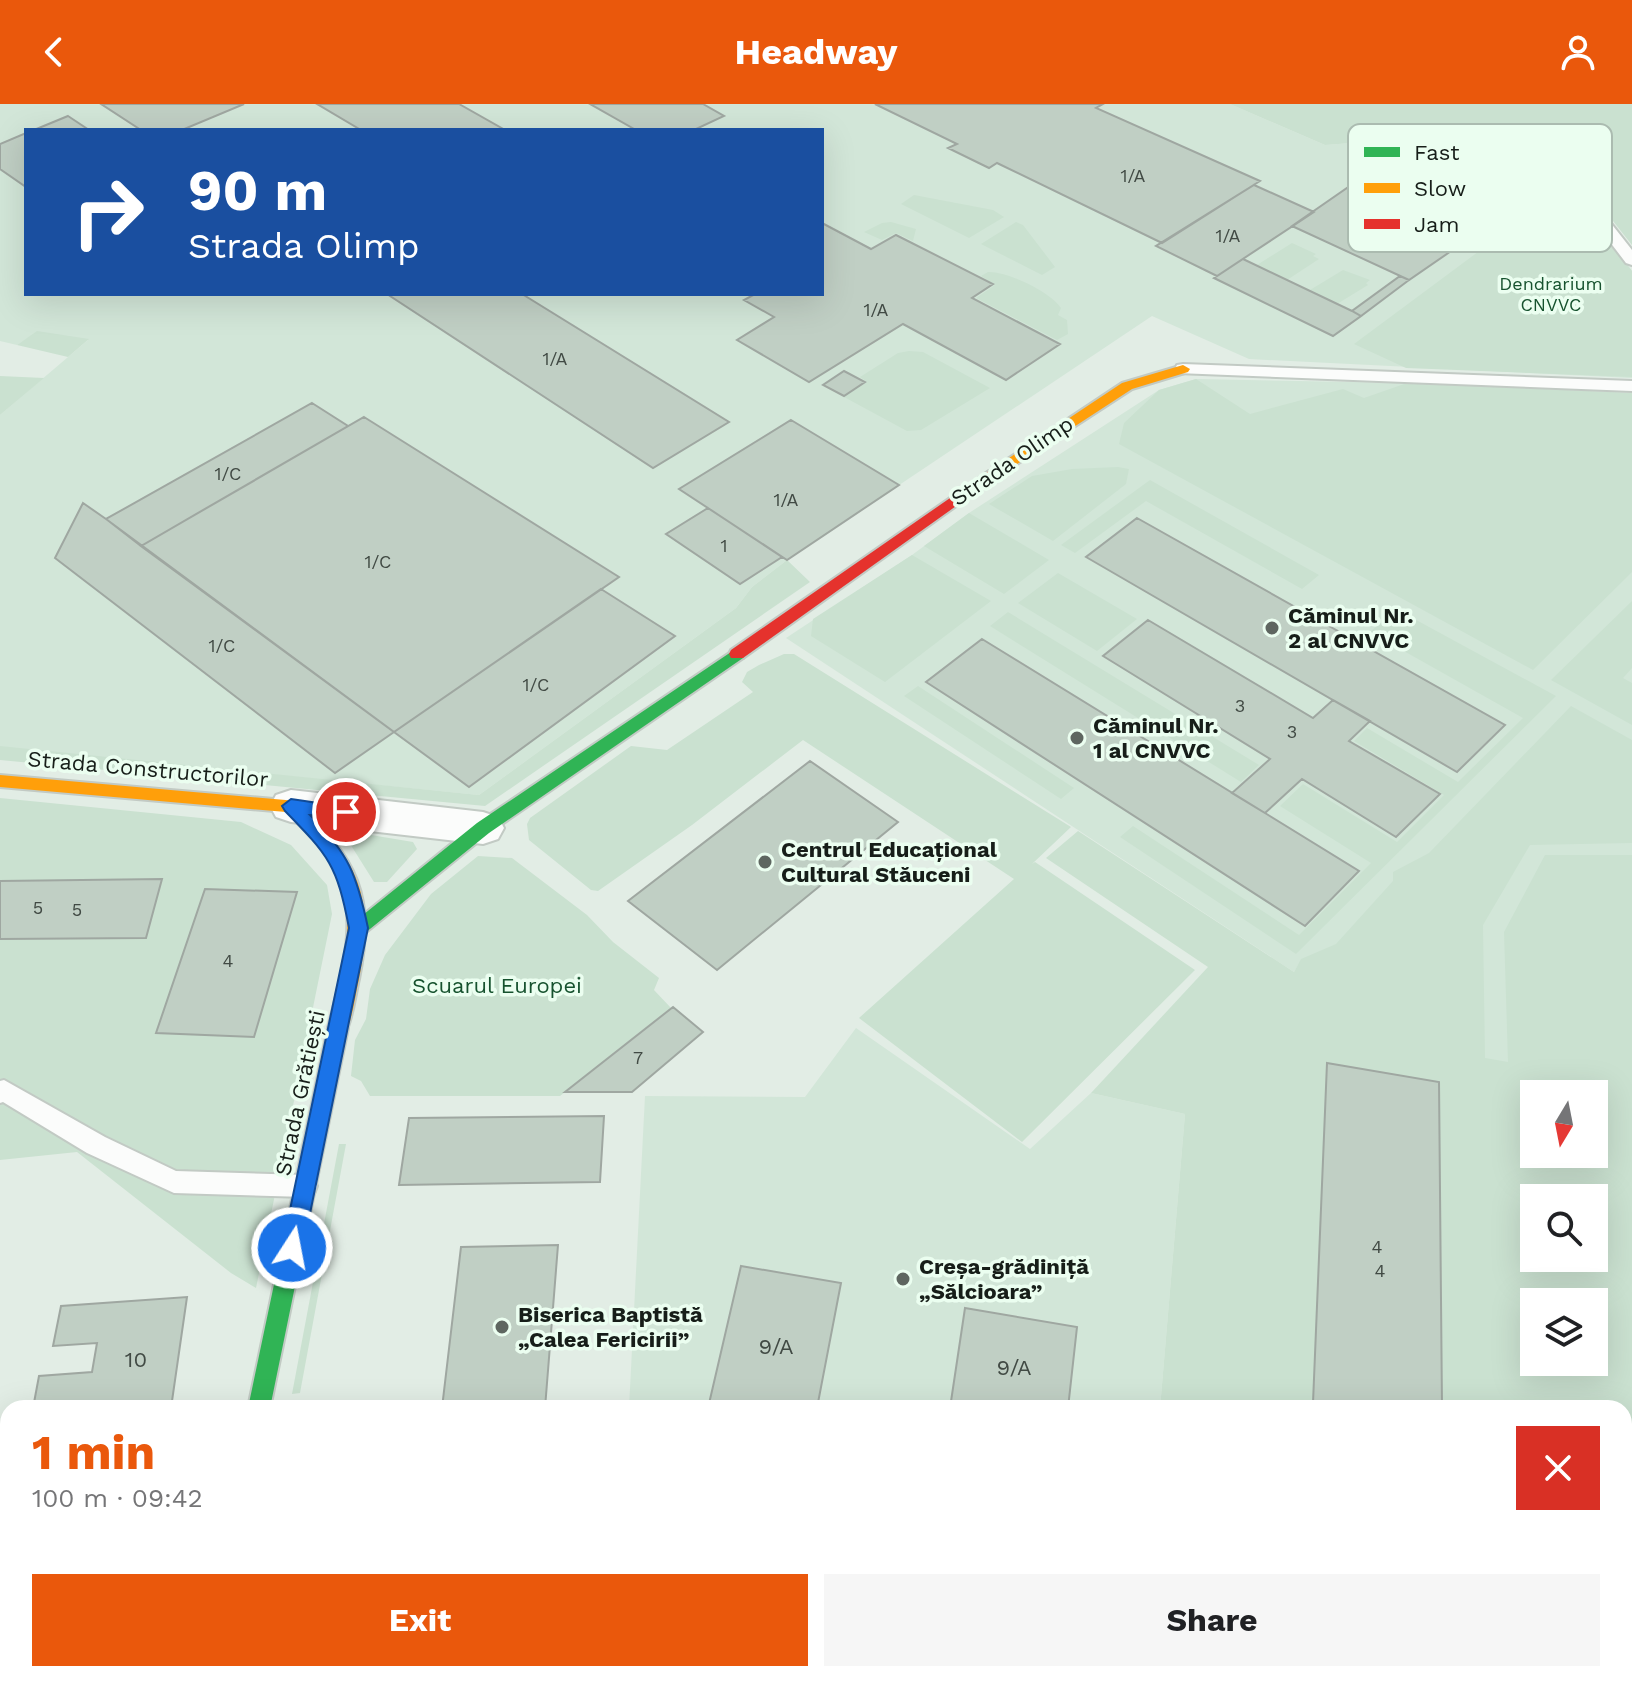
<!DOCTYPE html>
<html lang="en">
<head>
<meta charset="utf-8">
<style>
  body { margin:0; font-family:"Work Sans",sans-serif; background:#f6f6f6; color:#202124; height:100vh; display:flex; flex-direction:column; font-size:30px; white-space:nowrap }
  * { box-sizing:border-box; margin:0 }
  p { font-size:26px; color:#757577 }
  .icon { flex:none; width:44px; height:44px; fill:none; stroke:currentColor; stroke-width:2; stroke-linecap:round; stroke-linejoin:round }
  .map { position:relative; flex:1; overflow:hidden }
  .sheet { position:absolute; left:0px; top:1296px; width:1632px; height:282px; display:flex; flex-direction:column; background:#fff; border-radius:24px 24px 0 0; box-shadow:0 8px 32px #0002 }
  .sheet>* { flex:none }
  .hud { position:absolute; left:24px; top:24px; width:800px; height:168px; border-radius:0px; box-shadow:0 8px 32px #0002; background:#1a4fa0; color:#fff; overflow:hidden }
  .needle { width:52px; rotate:190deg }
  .controls { position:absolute; left:1520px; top:976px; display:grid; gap:16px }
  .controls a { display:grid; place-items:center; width:88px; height:88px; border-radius:0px; background:#fff; box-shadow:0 8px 32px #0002; font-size:40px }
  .pin { position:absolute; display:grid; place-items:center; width:68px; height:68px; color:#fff; margin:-34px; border:4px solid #fff; border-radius:50%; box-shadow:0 2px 8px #0007 }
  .me { position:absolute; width:88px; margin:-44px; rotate:11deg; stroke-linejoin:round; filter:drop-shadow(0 0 6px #0008) }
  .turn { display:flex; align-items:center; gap:28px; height:168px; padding:0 32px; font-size:36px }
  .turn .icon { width:104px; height:104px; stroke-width:2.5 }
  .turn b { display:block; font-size:56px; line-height:68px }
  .round { display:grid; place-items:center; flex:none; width:84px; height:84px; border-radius:0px; background:#f6f6f6 }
  .summary { display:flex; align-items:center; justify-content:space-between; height:136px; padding:0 32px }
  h1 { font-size:48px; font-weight:700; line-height:60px; color:#ea580c }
  .action { display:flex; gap:16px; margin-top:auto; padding:16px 32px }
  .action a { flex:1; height:92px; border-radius:0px; background:#ea580c; color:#fff; font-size:32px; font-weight:700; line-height:92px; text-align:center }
  .action a+a { background:#f6f6f6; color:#202124 }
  header { display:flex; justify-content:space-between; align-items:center; height:104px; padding:0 32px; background:#ea580c; color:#fff; font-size:36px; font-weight:700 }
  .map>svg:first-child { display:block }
  .built { fill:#d2e6d8; fill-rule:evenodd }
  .green { fill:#cae1d0; fill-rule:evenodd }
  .building { fill:#c0cfc4; stroke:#9fa7a1; stroke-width:2 }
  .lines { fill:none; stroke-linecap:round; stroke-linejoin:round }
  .lane-casing { stroke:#c2cac4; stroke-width:4 }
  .street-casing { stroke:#c2cac4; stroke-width:4 }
  .fast-casing { stroke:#c2cac4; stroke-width:4 }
  .slow-casing { stroke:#c2cac4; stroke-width:4 }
  .jam-casing { stroke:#c2cac4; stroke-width:4 }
  .lane { fill:#fbfcfb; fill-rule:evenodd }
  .street { fill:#fbfcfb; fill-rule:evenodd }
  .fast { fill:#30b455; fill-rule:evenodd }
  .slow { fill:#ff9f0a; fill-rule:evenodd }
  .jam { fill:#e5322d; fill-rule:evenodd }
  .route { fill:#1a73e8; stroke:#114b97; stroke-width:2 }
  .poi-dot { fill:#5e6660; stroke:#ebfef0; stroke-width:3 }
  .labels { text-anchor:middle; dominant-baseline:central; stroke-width:7; stroke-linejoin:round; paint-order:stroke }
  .number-label { font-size:18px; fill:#414a44 }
  .far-park-label { font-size:18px; fill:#16522e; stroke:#ebfef0 }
  .street-label { font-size:22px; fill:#171e19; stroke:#ebfef0 }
  .poi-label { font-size:22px; font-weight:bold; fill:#171e19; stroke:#ebfef0; text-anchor:start }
  .park-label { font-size:22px; fill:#16522e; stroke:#ebfef0 }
  .near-number-label { font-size:22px; fill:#414a44 }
  .key { fill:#ebfef0; stroke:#abbbb0; stroke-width:2 }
  .key-label { font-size:22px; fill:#171e19 }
</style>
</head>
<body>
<header><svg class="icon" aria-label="back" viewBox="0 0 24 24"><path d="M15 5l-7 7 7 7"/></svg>Headway<svg class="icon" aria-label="person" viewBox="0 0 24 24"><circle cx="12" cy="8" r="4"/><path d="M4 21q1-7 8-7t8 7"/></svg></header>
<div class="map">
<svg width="1632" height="1577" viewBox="0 0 1632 1577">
  <rect width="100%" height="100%" fill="#e2ede5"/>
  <path class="built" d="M 0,0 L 1230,0 L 1325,41 L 1419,34 L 1515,67 L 1565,79 L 1632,167 L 1632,274 L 1249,255 L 1152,212 L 787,456 L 752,483 L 736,504 L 479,691 L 3,644 L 0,642 L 0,311 L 88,236 L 37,228 L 17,241 L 0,237 ZM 26,26 L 822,26 L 822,190 L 26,190 Z
    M 1196,275 L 1407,279 L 1632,289 L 1632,980 L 1485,955 L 1301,856 L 1294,868 L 786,534 L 912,451 L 969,409 L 1159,286 Z
    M 856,924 L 1030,1045 L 1091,989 L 1185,1010 L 1160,1304 L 629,1304 L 645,992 L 805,993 Z
    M 614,1570 L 1137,1570 L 1136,1577 L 614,1577 Z"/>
  <path class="green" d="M 1230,0 L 1632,0 L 1632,141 L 1583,79 L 1565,80 L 1632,167 L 1632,273 L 1406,264 L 1354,240 L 1490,139 L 1500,130 L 1481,122 L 1543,74 L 1419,34 L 1325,41 Z
    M 914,91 L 993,106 L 1004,113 L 969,134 L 901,100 Z
    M 891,118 L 916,125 L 913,137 L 896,129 L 882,136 L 864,128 L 882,119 Z
    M 1016,118 L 1023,121 L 1055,163 L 1042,171 L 981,140 Z
    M 1292,139 L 1316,150 L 1313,152 L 1319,155 L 1284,178 L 1257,161 Z
    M 1343,166 L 1370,176 L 1366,179 L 1368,181 L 1337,200 L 1310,186 Z
    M 988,168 C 1007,167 1051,188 1061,204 L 1058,211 L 1067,216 L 1068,230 L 1057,236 L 976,194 L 995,181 L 981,172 Z
    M 37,227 L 89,235 L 68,253 L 17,241 Z
    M 909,247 L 923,248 L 990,284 L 921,326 L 907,327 L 844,293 L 867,278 L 860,273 L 898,249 Z
    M 0,272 L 44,274 L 0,311 Z
    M 1196,275 L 1250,310 L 1343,285 L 1364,294 L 1407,279 L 1632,289 L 1632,468 L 1533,566 L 1119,340 L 1124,319 L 1159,286 Z
    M 1118,363 L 1129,365 L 1126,380 L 1053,437 L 989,400 L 1032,372 L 1072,365 Z
    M 1150,376 L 1319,471 L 1302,485 L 1146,397 L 1075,449 L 1061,441 Z
    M 969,409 L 1049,456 L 1004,490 L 924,442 Z
    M 912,451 L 991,497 L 885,578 L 811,532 L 813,515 Z
    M 787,456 L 810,478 L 485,702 L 0,656 L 0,642 L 479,691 L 736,504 L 752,483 Z
    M 1058,469 L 1137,515 L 1097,547 L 1018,499 Z
    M 1632,497 L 1632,564 L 1623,574 L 1632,579 L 1632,621 L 1551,576 Z
    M 1396,505 L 1556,592 L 1296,850 L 1120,733 L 1133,722 L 1299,831 L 1371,759 L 1280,702 L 1303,680 L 1397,738 L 1444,691 L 1354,637 L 1367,624 L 1458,678 L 1523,614 L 1370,528 Z
    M 1008,508 L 1259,661 L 1241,678 L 990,522 Z
    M 784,550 L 794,550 L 1071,723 L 1032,760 L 1035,758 L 1195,866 L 1022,1038 L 859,914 L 1014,775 L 803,636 L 692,721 L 598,787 L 591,786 L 529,736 L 527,720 L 530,714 L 631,642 L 667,646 L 753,588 L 742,578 L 747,568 L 759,561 Z
    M 918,582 L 1074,684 L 1061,695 L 904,592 Z
    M 1571,602 L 1632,636 L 1632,739 L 1530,741 L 1483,821 L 1485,954 L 1508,958 L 1504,828 L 1545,751 L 1632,751 L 1632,1577 L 1136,1577 L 1137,1570 L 1624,1570 L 1624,1304 L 1160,1304 L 1185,1010 L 1091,989 L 1208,863 L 1046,754 L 1078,727 L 1294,868 L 1301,855 L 1336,840 L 1393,777 L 1393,768 L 1429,749 ZM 1534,990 L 1594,990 L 1594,1050 L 1534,1050 ZM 1534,1094 L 1594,1094 L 1594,1154 L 1534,1154 ZM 1534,1198 L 1594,1198 L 1594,1258 L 1534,1258 Z
    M 0,694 L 241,718 L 291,741 L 327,781 L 332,810 L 256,1184 L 231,1169 L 77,1048 L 0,1056 Z
    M 353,728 L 413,738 L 417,745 L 387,778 L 374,778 L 347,735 Z
    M 478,752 L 512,754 L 587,811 L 613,838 L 659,874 L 654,886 L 671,904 L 560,992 L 370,992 L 361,977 L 351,972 L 355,936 L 366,915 L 370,885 L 385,851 L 431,790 Z
    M 339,1040 L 346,1040 L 300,1289 L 292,1290 Z"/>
  <path class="building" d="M 101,0 L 244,0 L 182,26 L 141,26 Z
    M 317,0 L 459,0 L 505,26 L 361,26 Z
    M 590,0 L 703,0 L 724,12 L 694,26 L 636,26 Z
    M 875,0 L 1103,0 L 1096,4 L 1260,77 L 1162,139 L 997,59 L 989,64 L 948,44 L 957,40 Z
    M 68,12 L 89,26 L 34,26 Z
    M 26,29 L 26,83 L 0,65 L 0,40 Z
    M 1360,75 L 1476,126 L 1485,130 L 1462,146 L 1457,143 L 1409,176 L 1292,122 Z
    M 1254,81 L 1314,108 L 1217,172 L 1156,142 Z
    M 822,119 L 871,145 L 896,131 L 993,180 L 972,194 L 1060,240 L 1006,276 L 903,220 L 809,278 L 737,236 L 774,213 L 744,196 L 755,190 L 822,190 Z
    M 1243,155 L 1352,207 L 1361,212 L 1333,232 L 1214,174 Z
    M 1400,172 L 1409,176 L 1361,212 L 1352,207 Z
    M 387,190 L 522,190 L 729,318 L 653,364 Z
    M 844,267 L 865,278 L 844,292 L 823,281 Z
    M 312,299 L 348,322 L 141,442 L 106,415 Z
    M 364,313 L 619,473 L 394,628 L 141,442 Z
    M 791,316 L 899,381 L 787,456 L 679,385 Z
    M 83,399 L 106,415 L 394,628 L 335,669 L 55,454 Z
    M 708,404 L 782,453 L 740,480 L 666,430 Z
    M 1137,414 L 1505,621 L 1457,668 L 1086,453 Z
    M 601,485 L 675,532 L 469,683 L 394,628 Z
    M 1148,516 L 1313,614 L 1333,596 L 1370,617 L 1349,637 L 1440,690 L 1396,733 L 1302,675 L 1265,709 L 1232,689 L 1270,655 L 1103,552 Z
    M 982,535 L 1265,709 L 1359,767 L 1305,822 L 926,578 Z
    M 810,657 L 898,718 L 717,866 L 628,797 Z
    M 162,775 L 146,834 L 0,835 L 0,777 Z
    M 205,785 L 297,788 L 254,933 L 156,929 Z
    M 673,903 L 703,928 L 632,988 L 565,988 Z
    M 1327,959 L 1439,978 L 1442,1304 L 1341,1304 L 1313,1299 Z
    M 604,1012 L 600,1078 L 399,1081 L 409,1014 Z
    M 558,1141 L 545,1304 L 442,1304 L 461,1143 Z
    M 741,1162 L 841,1179 L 817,1304 L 708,1304 Z
    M 187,1193 L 171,1304 L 33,1304 L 39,1272 L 92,1268 L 97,1239 L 53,1242 L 61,1202 Z
    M 965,1204 L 1077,1223 L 1068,1304 L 950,1304 Z
    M 0,1508 L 8,1508 L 8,1570 L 101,1570 L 100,1577 L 0,1577 Z
    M 364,1570 L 387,1570 L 392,1577 L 355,1577 Z
    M 412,1570 L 599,1570 L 598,1577 L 411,1577 Z
    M 1313,1570 L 1421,1570 L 1421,1577 L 1313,1577 Z"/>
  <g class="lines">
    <g class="lane-casing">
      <path id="lane" d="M 1572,75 L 1577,76 L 1632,146 L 1632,161 L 1626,159 L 1565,79 Z
        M 1183,260 L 1632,277 L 1632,287 L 1177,269 L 1175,265 L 1177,261 Z
        M 4,976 L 105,1033 L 176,1067 L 305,1071 L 314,1074 L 317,1082 L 314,1090 L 305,1093 L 174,1089 L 87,1049 L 3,998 L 0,999 L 0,977 Z"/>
    </g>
    <g class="street-casing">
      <path id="street" d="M 291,686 L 483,708 L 498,713 L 504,724 L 498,735 L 483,740 L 291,718 L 276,713 L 270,702 L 276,691 Z"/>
    </g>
    <g class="fast-casing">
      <path id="fast" d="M 737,544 L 743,546 L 745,550 L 743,554 L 489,729 L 365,829 L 353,829 L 350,824 L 353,819 L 477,719 Z
        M 338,916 L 345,918 L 348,924 L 270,1304 L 248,1304 L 328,924 L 331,918 Z"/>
    </g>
    <g class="slow-casing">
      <path id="slow" d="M 1183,261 L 1190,265 L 1188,268 L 1132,285 L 994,375 L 989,377 L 982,372 L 1122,279 Z
        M 0,671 L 297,697 C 357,756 376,790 359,875 C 355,892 353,914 345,930 L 338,932 L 331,930 L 328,924 C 340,874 361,814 335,765 C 323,742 304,726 286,708 L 0,683 Z"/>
    </g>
    <g class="jam-casing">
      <path id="jam" d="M 989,367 L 996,372 L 994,375 L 743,554 L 731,554 L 729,550 L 731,546 Z
        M 199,1570 L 223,1570 L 222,1577 L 198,1577 Z"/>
    </g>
    <use href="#lane" class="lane"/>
    <use href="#street" class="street"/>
    <use href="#fast" class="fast"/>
    <use href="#slow" class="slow"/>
    <use href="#jam" class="jam"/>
  </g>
  <path class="route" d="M 291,695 L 352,704 L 355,708 L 352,713 L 310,711 C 349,750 357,771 368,824 L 303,1144 L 300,1151 L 292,1154 L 285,1151 L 282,1144 L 349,824 C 337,761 329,752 285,707 L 282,702 Z"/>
  <g class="poi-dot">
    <circle cx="1272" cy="524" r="8"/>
    <circle cx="1077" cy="634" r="8"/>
    <circle cx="765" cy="758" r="8"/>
    <circle cx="903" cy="1175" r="8"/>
    <circle cx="502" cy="1223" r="8"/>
  </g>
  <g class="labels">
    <g class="number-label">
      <text x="1133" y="71">1/A</text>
      <text x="1228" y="131">1/A</text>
      <text x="876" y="205">1/A</text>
      <text x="555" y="254">1/A</text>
      <text x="228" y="369">1/C</text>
      <text x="786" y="395">1/A</text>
      <text x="724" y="441">1</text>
      <text x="378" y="457">1/C</text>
      <text x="222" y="541">1/C</text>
      <text x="536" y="580">1/C</text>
      <text x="1240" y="601">3</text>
      <text x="1292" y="627">3</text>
      <text x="38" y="803">5</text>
      <text x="77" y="805">5</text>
      <text x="228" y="856">4</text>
      <text x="638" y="953">7</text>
      <text x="1377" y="1142">4</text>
      <text x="1380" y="1166">4</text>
    </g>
    <g class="far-park-label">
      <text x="1551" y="179">Dendrarium<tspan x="1551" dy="21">CNVVC</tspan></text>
    </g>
    <g class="street-label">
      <text transform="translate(1012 357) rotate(-34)">Strada Olimp</text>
      <text transform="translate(148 665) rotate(5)">Strada Constructorilor</text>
      <text transform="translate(300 989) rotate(-78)">Strada Grătiești</text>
    </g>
    <g class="poi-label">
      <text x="1288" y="511">Căminul Nr.<tspan x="1288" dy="25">2 al CNVVC</tspan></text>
      <text x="1093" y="621">Căminul Nr.<tspan x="1093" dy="25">1 al CNVVC</tspan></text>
      <text x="781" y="745">Centrul Educațional<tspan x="781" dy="25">Cultural Stăuceni</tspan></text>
      <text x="919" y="1162">Creșa-grădiniță<tspan x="919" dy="25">„Sălcioara”</tspan></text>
      <text x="518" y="1210">Biserica Baptistă<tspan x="518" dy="25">„Calea Fericirii”</tspan></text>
    </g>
    <g class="park-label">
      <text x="497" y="881">Scuarul Europei</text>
    </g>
    <g class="near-number-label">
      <text x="776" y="1242">9/A</text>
      <text x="136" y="1255">10</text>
      <text x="1014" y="1263">9/A</text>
    </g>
  </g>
  <rect x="1348" y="20" width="264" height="128" rx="12" class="key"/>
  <rect x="1364" y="43" width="36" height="10" fill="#30b455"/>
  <rect x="1364" y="79" width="36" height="10" fill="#ff9f0a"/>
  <rect x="1364" y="115" width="36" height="10" fill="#e5322d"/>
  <g class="key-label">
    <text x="1414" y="56">Fast</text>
    <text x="1414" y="92">Slow</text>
    <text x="1414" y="128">Jam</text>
  </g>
</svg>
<div class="controls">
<a><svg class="needle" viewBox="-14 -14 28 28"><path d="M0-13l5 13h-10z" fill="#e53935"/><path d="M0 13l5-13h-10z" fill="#757577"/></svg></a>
<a><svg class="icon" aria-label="search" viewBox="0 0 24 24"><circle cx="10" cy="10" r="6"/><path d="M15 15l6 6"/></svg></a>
<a><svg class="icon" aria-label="layers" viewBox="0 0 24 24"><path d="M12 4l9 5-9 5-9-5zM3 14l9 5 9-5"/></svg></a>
</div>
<div class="pin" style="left:346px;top:708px;background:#d93025"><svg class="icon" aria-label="arrive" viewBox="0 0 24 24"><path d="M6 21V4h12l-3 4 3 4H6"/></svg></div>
<svg class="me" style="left:292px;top:1144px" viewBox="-20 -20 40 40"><circle r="17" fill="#1a73e8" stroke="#fff" stroke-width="3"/><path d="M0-11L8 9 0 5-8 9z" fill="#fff"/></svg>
<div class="hud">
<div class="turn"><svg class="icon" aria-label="right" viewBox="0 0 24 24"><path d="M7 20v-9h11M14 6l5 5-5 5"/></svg><div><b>90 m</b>Strada Olimp</div></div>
</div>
<section class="sheet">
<div class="summary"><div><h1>1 min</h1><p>100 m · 09:42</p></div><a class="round" style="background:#d93025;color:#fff"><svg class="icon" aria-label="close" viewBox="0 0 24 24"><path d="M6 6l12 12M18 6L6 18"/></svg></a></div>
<div class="action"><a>Exit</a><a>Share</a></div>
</section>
</div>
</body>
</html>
